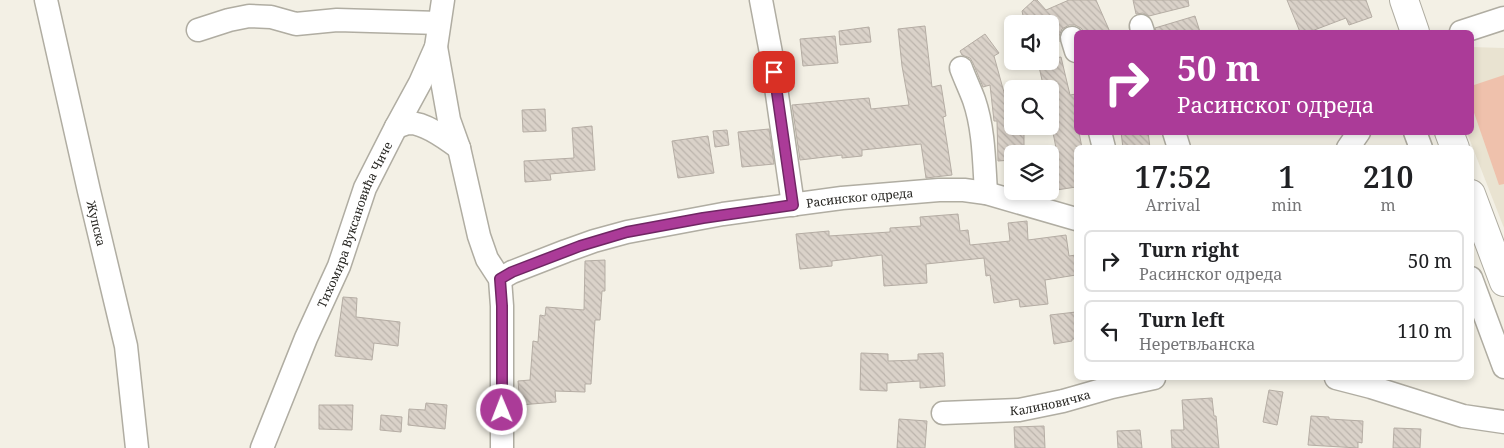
<!DOCTYPE html>
<html lang="en">
<head>
<meta charset="utf-8">
<style>
  body { margin:0; font-family:"Noto Serif",serif; background:#f2f2f2; color:#202124; height:100vh; display:flex; flex-direction:column; font-size:19px; white-space:nowrap }
  * { box-sizing:border-box; margin:0 }
  p { font-size:16px; color:#757577 }
  .icon { flex:none; width:28px; height:28px; fill:none; stroke:currentColor; stroke-width:2; stroke-linecap:round; stroke-linejoin:round }
  .map { position:relative; flex:1; overflow:hidden }
  .sheet { position:absolute; left:1074px; top:145px; width:400px; height:235px; display:flex; flex-direction:column; background:#fff; border-radius:8px; box-shadow:0 2px 8px #0003 }
  .sheet>* { flex:none }
  .guide { position:absolute; left:1074px; top:30px; width:400px; height:105px; border-radius:8px; box-shadow:0 2px 8px #0003; background:#ab3b98; color:#fff; overflow:hidden }
  .buttons { position:absolute; left:1004px; top:15px; display:grid; gap:10px }
  .buttons a { display:grid; place-items:center; width:55px; height:55px; border-radius:8px; background:#fff; box-shadow:0 2px 8px #0003; font-size:25px }
  .pin { position:absolute; display:grid; place-items:center; width:42px; height:42px; color:#fff; margin:-21px; border-radius:10px; box-shadow:0 2px 8px #0006 }
  .me { position:absolute; width:55px; margin:-28px; rotate:359deg; stroke-linejoin:round; filter:drop-shadow(0 0 4px #0008) }
  .turn { display:flex; align-items:center; gap:18px; height:105px; padding:0 20px; font-size:22px }
  .turn .icon { width:65px; height:65px; stroke-width:2.5 }
  .turn b { display:block; font-size:35px; line-height:42px }
  .eta { display:flex; justify-content:space-evenly; align-items:center; height:85px; text-align:center }
  .eta b { font-size:30px; font-weight:600; line-height:35px }
  ul { padding:0; list-style:none }
  li { display:flex; align-items:center; gap:15px; height:62px; margin:0 10px 8px; padding:0 10px; border:2px solid #e0e0e0; border-radius:8px }
  li div { flex:1 }
  li b { display:block; font-size:19px }
  li em { font-style:normal }
  .map>svg:first-child { display:block }
  .built { fill:#e9e3d1 }
  .green { fill:#efc1ac }
  .building { fill:url(#building-back-hatch); stroke:#b5ada4 }
  .lines { fill:none; stroke-linecap:round; stroke-linejoin:round }
  .minor-casing { stroke:#b0ada2; stroke-width:25 }
  .major-casing { stroke:#b0ada2; stroke-width:30 }
  .minor { stroke:#fff; stroke-width:22 }
  .major { stroke:#fff; stroke-width:28 }
  .route-casing { stroke:#6f2663; stroke-width:12 }
  .route { stroke:#ab3b98; stroke-width:9 }
  .labels { text-anchor:middle; dominant-baseline:central; stroke-width:5; stroke-linejoin:round; paint-order:stroke }
  .street-label { font-size:12px; fill:#272622; stroke:#fffdf9 }
</style>
</head>
<body>
<div class="map">
<svg width="1504" height="448" viewBox="0 0 1504 448">
  <defs>
    <pattern id="building-back-hatch" width="6" height="6" patternUnits="userSpaceOnUse" patternTransform="scale(1.25)"><rect width="6" height="6" fill="#dad2c9"/><path d="M-1 5l2 2M0 0l6 6M5-1l2 2" fill="none" stroke="#bbb4ac"/></pattern>
  </defs>
  <rect width="100%" height="100%" fill="#f3f0e5"/>
  <path class="built" d="M 1471,47 L 1504,48 L 1504,228 L 1467,133 L 1471,132 Z"/>
  <path class="green" d="M 1504,75 L 1504,184 L 1499,185 L 1471,104 L 1471,86 Z"/>
  <path class="building" d="M 1034,0 L 1037,0 L 1046,10 L 1069,0 L 1096,0 L 1110,32 L 1084,32 L 1081,28 L 1075,25 L 1069,25 L 1062,29 L 1059,36 L 1059,42 L 1050,46 L 1050,24 L 1015,24 L 1024,20 L 1022,11 Z
    M 1133,0 L 1188,0 L 1189,6 L 1149,16 L 1143,13 L 1136,14 Z
    M 1287,0 L 1366,0 L 1372,17 L 1349,25 L 1346,18 L 1309,32 L 1300,32 Z
    M 1195,16 L 1200,32 L 1156,32 L 1155,28 Z
    M 925,26 L 932,87 L 941,85 L 946,116 L 943,117 L 952,175 L 926,178 L 921,144 L 862,150 L 862,156 L 842,158 L 842,155 L 800,160 L 792,105 L 869,98 L 871,109 L 909,105 L 902,66 L 898,29 Z
    M 869,27 L 871,42 L 840,45 L 839,31 Z
    M 985,34 L 999,53 L 994,56 L 1005,96 L 1012,96 L 1012,126 L 1024,126 L 1024,154 L 1012,154 L 1012,160 L 998,161 L 997,121 L 994,121 L 990,85 L 983,87 L 973,63 L 970,58 L 962,55 L 960,51 Z
    M 835,36 L 838,63 L 803,66 L 800,39 Z
    M 1061,57 L 1070,95 L 1076,94 L 1076,132 L 1079,132 L 1082,148 L 1076,148 L 1076,187 L 1050,191 L 1050,149 L 1056,148 L 1050,117 L 1050,89 L 1044,89 L 1038,62 L 1050,61 L 1050,59 Z
    M 545,109 L 546,131 L 523,132 L 522,110 Z
    M 592,126 L 595,170 L 550,174 L 551,180 L 525,182 L 524,161 L 574,158 L 572,128 Z
    M 769,129 L 774,164 L 742,167 L 738,132 Z
    M 727,130 L 729,145 L 715,147 L 713,131 Z
    M 1121,132 L 1148,132 L 1150,148 L 1123,148 Z
    M 708,136 L 714,173 L 678,178 L 672,141 Z
    M 958,214 L 960,231 L 968,230 L 970,245 L 1010,241 L 1008,223 L 1027,221 L 1028,240 L 1066,235 L 1069,256 L 1076,255 L 1076,275 L 1045,280 L 1048,304 L 1020,307 L 1019,299 L 994,303 L 990,275 L 986,276 L 984,258 L 926,264 L 927,283 L 884,286 L 882,255 L 832,261 L 832,266 L 800,269 L 796,234 L 829,231 L 829,236 L 890,232 L 890,228 L 921,226 L 920,217 Z
    M 605,260 L 605,291 L 602,291 L 600,320 L 595,320 L 591,384 L 585,384 L 585,392 L 555,391 L 556,402 L 520,405 L 518,381 L 530,380 L 533,341 L 538,342 L 540,315 L 545,316 L 546,307 L 584,310 L 585,261 Z
    M 343,297 L 357,298 L 356,317 L 400,322 L 398,346 L 374,343 L 372,360 L 335,356 Z
    M 1076,312 L 1076,339 L 1072,339 L 1072,341 L 1054,344 L 1050,315 Z
    M 861,353 L 888,354 L 888,361 L 918,360 L 918,354 L 943,353 L 945,386 L 920,388 L 920,381 L 887,383 L 887,391 L 860,390 Z
    M 1269,390 L 1283,392 L 1277,425 L 1263,422 Z
    M 1212,398 L 1214,416 L 1216,416 L 1219,448 L 1172,448 L 1171,430 L 1184,430 L 1182,400 Z
    M 426,403 L 447,405 L 445,429 L 408,425 L 409,409 L 425,410 Z
    M 319,405 L 353,405 L 352,430 L 319,429 Z
    M 381,415 L 402,417 L 401,432 L 380,430 Z
    M 1311,416 L 1329,417 L 1329,419 L 1363,421 L 1362,443 L 1358,442 L 1358,448 L 1308,445 Z
    M 899,419 L 927,421 L 925,448 L 897,448 Z
    M 1044,426 L 1045,448 L 1015,448 L 1014,427 Z
    M 1394,428 L 1421,429 L 1420,448 L 1393,448 Z
    M 1140,430 L 1142,448 L 1118,448 L 1117,431 Z"/>
  <g class="lines">
    <g class="minor-casing">
      <g id="minor">
        <path id="s1" d="M 46,0 L 89,191 L 126,346 L 137,448"/>
        <path d="M 761,0 L 771,53 L 793,205"/>
        <path d="M 1141,26 L 1143,32"/>
        <path d="M 198,30 L 229,20 L 249,16 L 271,17 L 296,24 L 337,20 L 439,23"/>
        <path d="M 1461,32 L 1504,18"/>
        <path d="M 1072,38 L 1076,51"/>
        <path d="M 436,47 L 449,120 L 459,148 L 479,236 L 487,259 L 500,279 L 502,306 L 502,448"/>
        <path d="M 961,68 C 965,79 970,89 974,100 C 984,129 984,162 986,193"/>
        <path d="M 396,127 C 400,126 404,124 408,123 C 424,122 447,139 459,148"/>
        <path d="M 1100,132 L 1104,148"/>
        <path d="M 1174,132 L 1179,148"/>
        <path d="M 1415,132 L 1421,148"/>
        <path d="M 1348,148 L 1359,132"/>
        <path d="M 1471,278 L 1504,367"/>
        <path id="s2" d="M 500,279 L 512,272 L 566,251 L 594,241 L 627,232 L 723,214 L 842,198 L 939,190 L 964,190 L 986,193 L 1076,219"/>
        <path d="M 1336,378 L 1371,387 L 1463,416 L 1504,422"/>
        <path id="s3" d="M 943,413 L 1019,410 L 1063,401 L 1112,387 L 1154,378"/>
        <path id="s4" d="M 262,448 L 306,338 L 339,266 L 365,188 L 396,127 L 420,83 L 436,47 L 443,0"/>
      </g>
    </g>
    <g class="major-casing">
      <path id="major" d="M 1404,0 L 1415,32
        M 1449,132 L 1455,148
        M 1471,194 L 1504,282"/>
    </g>
    <use href="#minor" class="minor"/>
    <use href="#major" class="major"/>
  </g>
  <g class="lines">
    <g class="route-casing">
      <path id="route" d="M 502,410 L 502,306 L 500,279 L 512,272 L 580,246 L 627,232 L 703,218 L 793,205 L 774,72"/>
    </g>
    <use href="#route" class="route"/>
  </g>
  <g class="labels">
    <g class="street-label">
      <text stroke="none"><textPath href="#s2" startOffset="371">Расинског одреда</textPath></text>
      <text stroke="none"><textPath href="#s1" startOffset="229">Жупска</textPath></text>
      <text stroke="none"><textPath href="#s4" startOffset="242">Тихомира Вуксановића Чиче</textPath></text>
      <text stroke="none"><textPath href="#s3" startOffset="108">Калиновичка</textPath></text>
    </g>
  </g>
</svg>
<div class="buttons">
<a><svg class="icon" aria-label="sound" viewBox="0 0 24 24"><path d="M4 9h4l5-4v14l-5-4H4zM17 9q2 3 0 6"/></svg></a>
<a><svg class="icon" aria-label="search" viewBox="0 0 24 24"><circle cx="10" cy="10" r="6"/><path d="M15 15l6 6"/></svg></a>
<a><svg class="icon" aria-label="layers" viewBox="0 0 24 24"><path d="M12 4l9 5-9 5-9-5zM3 14l9 5 9-5"/></svg></a>
</div>
<div class="pin" style="left:774px;top:72px;background:#d93025"><svg class="icon" aria-label="arrive" viewBox="0 0 24 24"><path d="M6 21V4h12l-3 4 3 4H6"/></svg></div>
<svg class="me" style="left:502px;top:410px" viewBox="-20 -20 40 40"><circle r="17" fill="#ab3b98" stroke="#fff" stroke-width="3"/><path d="M0-11L8 9 0 5-8 9z" fill="#fff"/></svg>
<div class="guide">
<div class="turn"><svg class="icon" aria-label="right" viewBox="0 0 24 24"><path d="M7 20v-9h11M14 6l5 5-5 5"/></svg><div><b>50 m</b>Расинског одреда</div></div>
</div>
<section class="sheet">
<div class="eta">
<div><b>17:52</b><p>Arrival</p></div>
<div><b>1</b><p>min</p></div>
<div><b>210</b><p>m</p></div>
</div>
<ul>
<li><svg class="icon" aria-label="right" viewBox="0 0 24 24"><path d="M7 20v-9h11M14 6l5 5-5 5"/></svg><div><b>Turn right</b><p>Расинског одреда</p></div><em>50 m</em></li>
<li><svg class="icon" aria-label="left" viewBox="0 0 24 24"><path d="M17 20v-9H6M10 6l-5 5 5 5"/></svg><div><b>Turn left</b><p>Неретвљанска</p></div><em>110 m</em></li>
</ul>
</section>
</div>
</body>
</html>
